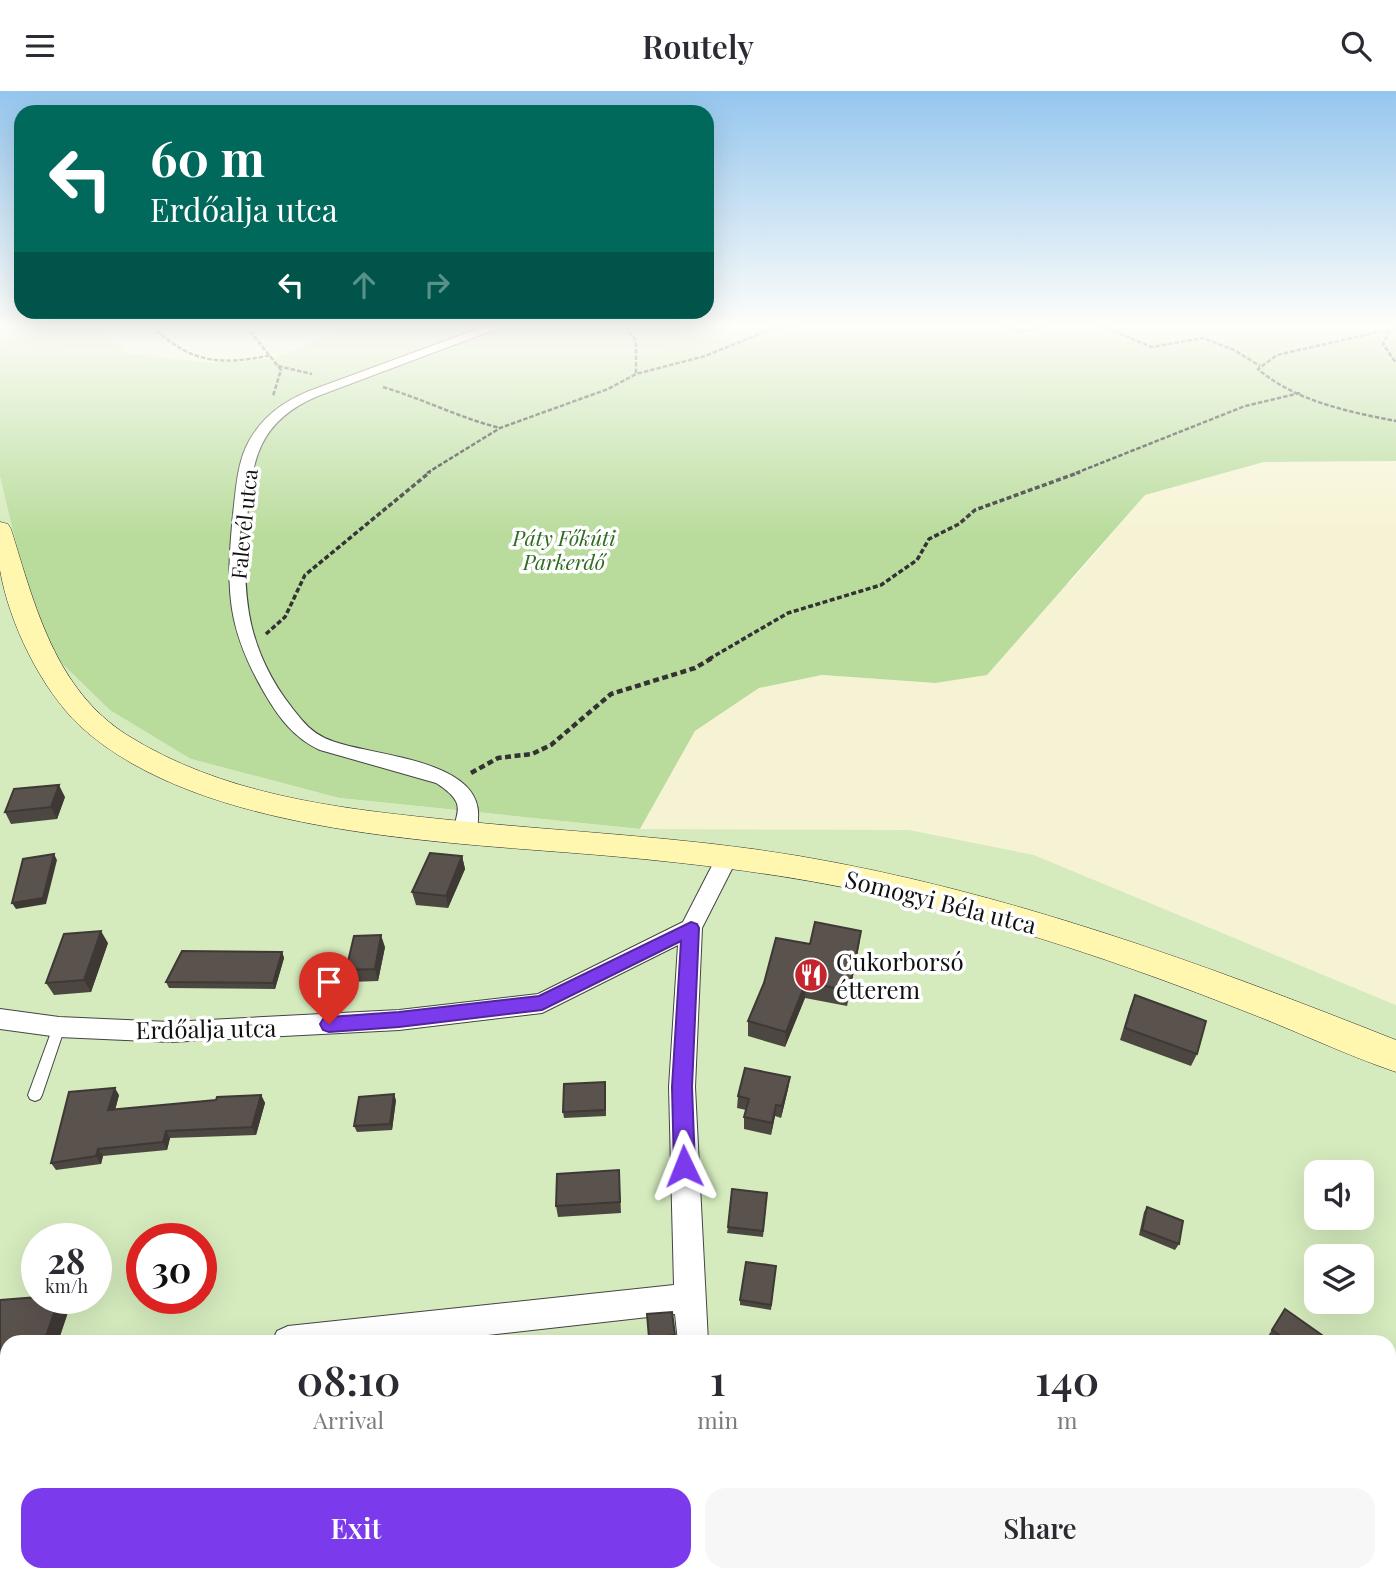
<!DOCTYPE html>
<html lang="en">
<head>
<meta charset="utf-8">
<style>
  body { margin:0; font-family:"Playfair Display",serif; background:#f7f7f7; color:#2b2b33; height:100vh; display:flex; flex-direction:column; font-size:26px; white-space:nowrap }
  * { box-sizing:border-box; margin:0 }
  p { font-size:23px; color:#7c7c81 }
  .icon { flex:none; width:38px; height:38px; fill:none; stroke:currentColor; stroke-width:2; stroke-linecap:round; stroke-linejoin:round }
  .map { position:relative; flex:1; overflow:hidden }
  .side { position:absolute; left:0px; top:1244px; width:1396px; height:247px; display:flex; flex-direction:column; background:#fff; border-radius:21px 21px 0 0; box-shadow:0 7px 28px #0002 }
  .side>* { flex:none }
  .hud { position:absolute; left:14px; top:14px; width:700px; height:214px; border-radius:21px; box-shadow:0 7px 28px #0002; background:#00695c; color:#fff; overflow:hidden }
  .controls { position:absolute; left:1304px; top:1069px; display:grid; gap:14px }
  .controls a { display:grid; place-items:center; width:70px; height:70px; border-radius:14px; background:#fff; box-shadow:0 7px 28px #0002; font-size:35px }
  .speed { position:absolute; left:21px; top:1132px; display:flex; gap:14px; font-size:35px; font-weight:700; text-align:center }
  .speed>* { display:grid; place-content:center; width:91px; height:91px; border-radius:50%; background:#fff; box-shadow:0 7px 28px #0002; line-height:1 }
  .speed small { font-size:18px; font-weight:400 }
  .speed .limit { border:10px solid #d22; background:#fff; color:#111 }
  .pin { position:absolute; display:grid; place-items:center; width:60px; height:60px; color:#fff; margin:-72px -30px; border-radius:50% 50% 50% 0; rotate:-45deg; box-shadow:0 0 7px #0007 }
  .pin .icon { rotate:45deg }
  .me { position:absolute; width:77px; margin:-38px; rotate:358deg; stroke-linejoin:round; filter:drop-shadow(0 0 5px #0008) }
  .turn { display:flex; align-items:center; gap:24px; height:147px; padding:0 21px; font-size:32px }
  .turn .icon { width:91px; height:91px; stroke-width:2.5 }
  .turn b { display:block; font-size:49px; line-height:60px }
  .lanes { display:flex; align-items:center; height:66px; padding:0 21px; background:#0003; justify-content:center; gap:35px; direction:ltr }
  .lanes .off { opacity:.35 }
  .eta { display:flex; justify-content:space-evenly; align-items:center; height:119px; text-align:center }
  .eta b { font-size:42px; font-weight:600; line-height:49px }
  .action { display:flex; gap:14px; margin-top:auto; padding:14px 21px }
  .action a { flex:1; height:80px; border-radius:21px; background:#7c3aed; color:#fff; font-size:28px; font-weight:600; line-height:80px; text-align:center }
  .action a+a { background:#f7f7f7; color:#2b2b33 }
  header { display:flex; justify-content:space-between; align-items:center; height:91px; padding:0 21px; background:#fff; font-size:32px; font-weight:600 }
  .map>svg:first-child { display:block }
  .farmland { fill:#f6f3d4 }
  .green { fill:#d5ebbd; fill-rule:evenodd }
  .forest { fill:#b9dc9c }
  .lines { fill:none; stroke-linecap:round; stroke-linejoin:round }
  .lane-casing { stroke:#444; stroke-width:2 }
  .street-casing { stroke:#444; stroke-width:2 }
  .secondary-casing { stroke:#333; stroke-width:1 }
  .path-far2 { stroke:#333; stroke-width:2.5; stroke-dasharray:4.5 2; stroke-linecap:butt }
  .path-far1 { stroke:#333; stroke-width:3.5; stroke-dasharray:5 2.5; stroke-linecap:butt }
  .path { stroke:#333; stroke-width:4.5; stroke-dasharray:6 3.5; stroke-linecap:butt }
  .lane { fill:#fff; fill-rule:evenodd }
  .street { fill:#fff; fill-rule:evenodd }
  .secondary { fill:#fff6b0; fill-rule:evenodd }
  .wall { fill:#4d4742 }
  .shaded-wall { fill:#3f3936 }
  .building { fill:#5a524d; stroke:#3f3936; stroke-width:2 }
  .route { fill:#7c3aed; stroke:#51269a; stroke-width:2 }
  .labels { text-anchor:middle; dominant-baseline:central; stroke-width:7; stroke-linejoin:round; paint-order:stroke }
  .far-street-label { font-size:21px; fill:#111; stroke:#fff }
  .far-park-label { font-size:21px; font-style:italic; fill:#2f6b1f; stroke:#fff }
  .street-label { font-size:24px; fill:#111; stroke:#fff }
  .poi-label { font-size:24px; fill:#111; stroke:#fff; text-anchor:start }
</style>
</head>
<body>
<header><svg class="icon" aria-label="menu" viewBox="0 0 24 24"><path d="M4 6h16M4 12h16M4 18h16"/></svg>Routely<svg class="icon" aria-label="search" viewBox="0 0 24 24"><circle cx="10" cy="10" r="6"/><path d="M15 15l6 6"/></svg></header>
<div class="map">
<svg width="1396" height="1490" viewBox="0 0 1396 1490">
  <rect width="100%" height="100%" fill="#fffdf5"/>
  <path class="farmland" d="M 1396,370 L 1396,914 L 1034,764 L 640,738 L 695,640 L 759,597 L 822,584 L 935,592 L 1072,489 L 1145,404 L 1264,371 Z"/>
  <path class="green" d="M 94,235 L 337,235 L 340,240 L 274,267 L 213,272 L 128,262 Z
    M 0,386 L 13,432 L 191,668 L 339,707 L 640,738 L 909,739 L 1034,764 L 1396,914 L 1396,1490 L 0,1490 ZM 1316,1082 L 1362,1082 L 1362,1127 L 1316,1127 ZM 37,1148 L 96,1148 L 96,1208 L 37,1208 ZM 142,1148 L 201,1148 L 201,1208 L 142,1208 ZM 1316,1166 L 1362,1166 L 1362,1211 L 1316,1211 ZM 7,1251 L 1390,1251 L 1390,1484 L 7,1484 Z"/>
  <path class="forest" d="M 0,235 L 94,235 L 128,262 L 213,272 L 274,267 L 339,240 L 337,235 L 1396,235 L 1396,370 L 1264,371 L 1145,404 L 987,584 L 935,592 L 822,584 L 759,597 L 695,640 L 640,738 L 339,707 L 191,668 L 110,619 L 41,552 L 0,386 Z"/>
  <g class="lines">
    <g class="lane-casing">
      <path id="lane" d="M 59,931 L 63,932 L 65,936 L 42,1004 L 40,1008 L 35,1010 L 30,1008 L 28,1004 L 53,936 L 55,932 Z"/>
    </g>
    <g class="street-casing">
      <path id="street" d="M 486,235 L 504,235 L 318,305 C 257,331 252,369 247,429 C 241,508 247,565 301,628 C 310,639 321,647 335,651 C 375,665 483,669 478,727 C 478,734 477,741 473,747 L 459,747 C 445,725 477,718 436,692 L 320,659 C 294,647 279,627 265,603 C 226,536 226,498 233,423 C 236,399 237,371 249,350 C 263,325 283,311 309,300 Z
        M 727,759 L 735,761 L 738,766 L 702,837 L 695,996 L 708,1251 L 678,1251 L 675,1223 L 426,1251 L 272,1251 L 277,1240 L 288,1235 L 674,1194 L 669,996 L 678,854 L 542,922 L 399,939 L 170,951 L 59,946 L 0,938 L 0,918 L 59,926 L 170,931 L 399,919 L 538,903 L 683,831 L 719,761 Z
        M 7,1280 L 7,1312 L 0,1313 L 0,1281 Z
        M 697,1484 L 733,1484 L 734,1490 L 698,1490 Z"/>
    </g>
    <g class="secondary-casing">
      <path id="secondary" d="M 0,431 L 8,433 L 11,438 C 35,515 55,598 127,644 C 221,703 333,717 441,728 C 561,741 681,745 799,765 C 1005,800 1202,872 1396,949 L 1396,981 C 1343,963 1292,938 1239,918 C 1122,872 1003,832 880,804 C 791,784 700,773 610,765 C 452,751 201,746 80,635 C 41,598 9,532 0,479 C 0,464 0,447 0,431 Z"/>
    </g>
    <path class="path-far2" d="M 152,235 C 190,272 220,275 271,264
      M 246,235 L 281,279 L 273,305
      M 626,235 L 636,250 L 636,283
      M 1003,235 L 1019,241 L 1050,235
      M 1101,235 L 1152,256 L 1203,247 L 1234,259 L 1260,275
      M 1396,237 L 1277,264 L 1258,278 C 1295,310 1349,321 1396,330
      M 1390,239 L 1383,253 L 1396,272
      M 278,275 L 312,283
      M 383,296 C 423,308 460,327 500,337
      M 427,382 L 500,337 L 608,298 L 636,283 L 705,265 L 772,238 L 796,235
      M 1076,382 L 1245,315 L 1300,302"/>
    <path class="path-far1" d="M 266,543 L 285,526 L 305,484 L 430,381
      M 709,568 L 788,522 L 881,494 L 917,469 L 929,448 L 959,433 L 975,419 L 1080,381"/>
    <path class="path" d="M 471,682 L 498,667 L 532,663 L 551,654 L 611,603 L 695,577 L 712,567"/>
    <use href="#lane" class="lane"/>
    <use href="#street" class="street"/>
    <use href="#secondary" class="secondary"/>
  </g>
  <path class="wall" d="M 65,706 L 57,728 L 11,733 L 5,721 Z
    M 462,765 L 465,778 L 448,817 L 416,814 L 412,801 Z
    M 861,840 L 847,915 L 805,907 L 785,956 L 748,945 L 748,930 L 810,853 Z
    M 108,852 L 91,901 L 54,904 L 46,892 Z
    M 385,856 L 378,890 L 350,891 L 346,879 Z
    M 282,861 L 284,867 L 275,898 L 169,897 L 166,891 Z
    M 1135,904 L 1197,963 L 1191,975 L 1120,949 L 1130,916 Z
    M 790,986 L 788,998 L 781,1027 L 775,1025 L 771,1044 L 744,1038 L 744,1026 L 746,1019 L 737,1017 L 738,1005 Z
    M 606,997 L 606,1025 L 564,1027 L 563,1021 Z
    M 119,1004 L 115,1019 L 261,1004 L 265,1012 L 256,1044 L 170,1047 L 167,1059 L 103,1065 L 101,1073 L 56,1079 L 51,1072 Z
    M 396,1009 L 392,1039 L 357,1041 L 354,1035 Z
    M 619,1079 L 621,1122 L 558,1126 L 556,1115 Z
    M 767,1102 L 763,1146 L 727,1142 L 728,1136 Z
    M 1147,1116 L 1179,1153 L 1175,1159 L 1139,1144 L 1144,1121 Z
    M 776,1175 L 771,1219 L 740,1214 L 740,1209 Z
    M 0,1209 L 70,1215 L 58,1251 L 7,1251 L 7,1267 L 0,1268 Z
    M 1285,1218 L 1328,1251 L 1278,1251 L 1268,1245 Z
    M 672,1221 L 675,1249 L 650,1251 L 647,1223 Z
    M 7,1346 L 7,1442 L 0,1443 L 0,1347 Z
    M 1390,1422 L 1396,1422 L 1396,1490 L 1364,1490 L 1362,1484 L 1390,1484 L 1394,1458 L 1390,1448 Z"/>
  <path class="shaded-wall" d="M 59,694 L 65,706 L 57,728 L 51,716 Z
    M 54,763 L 57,769 L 46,813 L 16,818 L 12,812 Z
    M 462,765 L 465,778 L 448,817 L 446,805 Z
    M 101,840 L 108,852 L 91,901 L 84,889 Z
    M 861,840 L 859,855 L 847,915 L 849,900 Z
    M 381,844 L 385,856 L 378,890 L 375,878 Z
    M 282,861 L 284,867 L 275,898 L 273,892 Z
    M 806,891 L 805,907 L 785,956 L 786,941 Z
    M 790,986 L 788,998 L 781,1027 L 782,1015 Z
    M 115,997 L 119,1004 L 113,1027 L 108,1019 Z
    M 394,1003 L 396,1009 L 392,1039 L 390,1033 Z
    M 261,1004 L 265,1012 L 256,1044 L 252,1036 Z
    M 776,1014 L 775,1025 L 771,1044 L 772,1032 Z
    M 166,1040 L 170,1047 L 167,1059 L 163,1051 Z
    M 98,1058 L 103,1065 L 101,1073 L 96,1065 Z
    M 59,1208 L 63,1208 L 70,1215 L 58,1251 L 52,1251 L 46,1245 Z"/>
  <path class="building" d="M 59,694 L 51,716 L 5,721 L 14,698 Z
    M 430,762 L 462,765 L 446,805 L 412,801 Z
    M 54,763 L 43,807 L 12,812 L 23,768 Z
    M 815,831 L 861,840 L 849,900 L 806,891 L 786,941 L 748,930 L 764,892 L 776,847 L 810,853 Z
    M 101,840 L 84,889 L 46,892 L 64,843 Z
    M 381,844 L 375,878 L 346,879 L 354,845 Z
    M 182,860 L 282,861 L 273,892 L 166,891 Z
    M 1135,904 L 1206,930 L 1197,963 L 1125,937 Z
    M 745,977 L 790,986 L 782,1015 L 776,1014 L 772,1032 L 744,1026 L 749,1008 L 738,1005 Z
    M 605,991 L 605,1019 L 563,1021 L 564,993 Z
    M 115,997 L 108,1019 L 216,1009 L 217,1006 L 261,1004 L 252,1036 L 166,1040 L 163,1051 L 98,1058 L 96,1065 L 51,1072 L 69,1001 Z
    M 394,1003 L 390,1033 L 354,1035 L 359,1006 Z
    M 619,1079 L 620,1111 L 556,1115 L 557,1083 Z
    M 732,1098 L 767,1102 L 763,1140 L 728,1136 Z
    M 1147,1116 L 1183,1130 L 1179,1153 L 1142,1139 Z
    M 746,1171 L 776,1175 L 771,1214 L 740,1209 Z
    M 37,1206 L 37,1208 L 59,1208 L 46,1245 L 28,1246 L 26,1251 L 7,1251 L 7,1256 L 0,1257 L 0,1209 Z
    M 1285,1218 L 1329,1249 L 1328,1251 L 1289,1251 L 1272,1239 Z
    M 672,1221 L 675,1244 L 649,1247 L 647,1223 Z
    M 7,1346 L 7,1432 L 0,1433 L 0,1347 Z
    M 1390,1422 L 1396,1422 L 1396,1435 Z
    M 1390,1458 L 1396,1458 L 1396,1490 L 1375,1490 L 1373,1484 L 1390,1484 Z"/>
  <linearGradient id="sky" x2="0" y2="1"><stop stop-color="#95c6ee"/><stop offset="0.53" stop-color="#fffefa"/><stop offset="1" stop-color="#fffefa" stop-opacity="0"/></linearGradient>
  <rect width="1396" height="444" fill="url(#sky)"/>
  <path class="route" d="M 691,831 L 697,833 L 699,837 L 692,996 L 695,1075 L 692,1082 L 684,1085 L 677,1082 L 674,1075 L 672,996 L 681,850 L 542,919 L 399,936 L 329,941 L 323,939 L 320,933 L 323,928 L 329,926 L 399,921 L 539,905 Z"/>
  <defs>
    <g id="restaurant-disc" transform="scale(1.75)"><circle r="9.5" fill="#c4262e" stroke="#fff"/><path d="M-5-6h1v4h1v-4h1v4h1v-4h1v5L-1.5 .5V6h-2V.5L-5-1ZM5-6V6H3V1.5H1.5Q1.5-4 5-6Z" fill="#fff"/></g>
  </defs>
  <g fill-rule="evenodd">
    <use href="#restaurant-disc" x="811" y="884"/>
  </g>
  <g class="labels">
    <g class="far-street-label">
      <text transform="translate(243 433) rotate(-84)">Falevél utca</text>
    </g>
    <g class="far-park-label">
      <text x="564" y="446">Páty Főkúti<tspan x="564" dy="24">Parkerdő</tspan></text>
    </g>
    <g class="street-label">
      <text transform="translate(941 810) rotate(14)">Somogyi Béla utca</text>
      <text transform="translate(206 937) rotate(-1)">Erdőalja utca</text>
    </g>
    <g class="poi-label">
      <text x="836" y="870">Cukorborsó<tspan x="836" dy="28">étterem</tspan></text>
    </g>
  </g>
</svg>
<div class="controls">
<a><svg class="icon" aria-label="sound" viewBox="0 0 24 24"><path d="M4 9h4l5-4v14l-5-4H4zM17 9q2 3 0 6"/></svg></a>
<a><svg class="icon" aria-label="layers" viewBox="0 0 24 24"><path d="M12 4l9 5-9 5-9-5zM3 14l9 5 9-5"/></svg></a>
</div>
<div class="speed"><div>28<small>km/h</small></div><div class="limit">30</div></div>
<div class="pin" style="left:329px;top:933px;background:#d93025"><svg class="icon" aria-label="arrive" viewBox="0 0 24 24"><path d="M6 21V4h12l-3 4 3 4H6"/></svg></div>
<svg class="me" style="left:684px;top:1075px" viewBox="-20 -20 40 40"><path d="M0-17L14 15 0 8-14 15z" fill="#7c3aed" stroke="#fff" stroke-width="4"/></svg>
<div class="hud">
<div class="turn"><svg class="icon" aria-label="left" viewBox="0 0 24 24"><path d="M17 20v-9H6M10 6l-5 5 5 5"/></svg><div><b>60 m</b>Erdőalja utca</div></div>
<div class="lanes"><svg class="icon" aria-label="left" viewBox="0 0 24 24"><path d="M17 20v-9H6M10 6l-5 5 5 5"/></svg><svg class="icon off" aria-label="ahead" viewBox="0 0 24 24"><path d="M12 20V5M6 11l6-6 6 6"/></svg><svg class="icon off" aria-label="right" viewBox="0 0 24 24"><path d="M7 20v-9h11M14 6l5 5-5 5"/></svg></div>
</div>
<section class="side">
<div class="eta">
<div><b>08:10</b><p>Arrival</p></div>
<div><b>1</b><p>min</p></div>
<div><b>140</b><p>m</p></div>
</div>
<div class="action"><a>Exit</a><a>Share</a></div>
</section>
</div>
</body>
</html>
